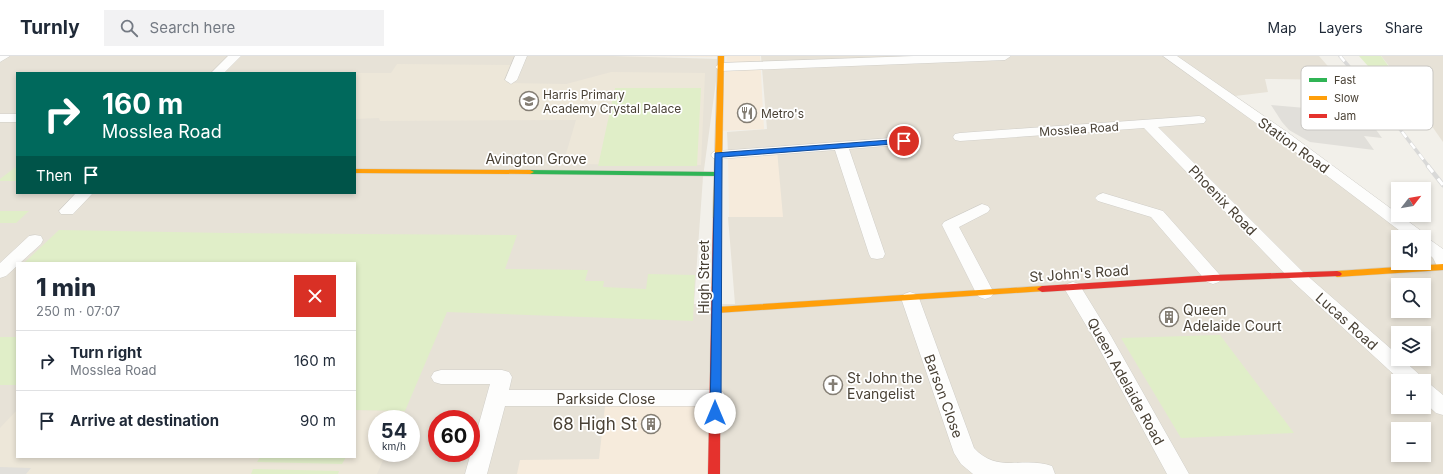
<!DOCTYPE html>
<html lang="en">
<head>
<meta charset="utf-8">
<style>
  body { margin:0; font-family:Inter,sans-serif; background:#f2f2f3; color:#1f2937; height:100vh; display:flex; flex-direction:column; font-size:15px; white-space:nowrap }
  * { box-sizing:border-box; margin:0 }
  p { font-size:13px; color:#747a83 }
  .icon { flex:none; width:22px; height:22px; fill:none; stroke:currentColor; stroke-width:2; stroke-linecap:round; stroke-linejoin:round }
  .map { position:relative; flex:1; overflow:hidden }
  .panel { position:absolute; left:16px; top:206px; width:340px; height:196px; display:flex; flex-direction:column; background:#fff; border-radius:0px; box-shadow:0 2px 6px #0003 }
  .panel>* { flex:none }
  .banner { position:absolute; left:16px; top:16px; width:340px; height:122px; border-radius:0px; box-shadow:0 2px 6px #0003; background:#00695c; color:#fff; overflow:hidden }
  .needle { width:26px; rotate:59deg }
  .buttons { position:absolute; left:1391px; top:126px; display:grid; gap:8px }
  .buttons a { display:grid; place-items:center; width:40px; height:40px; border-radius:0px; background:#fff; box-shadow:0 2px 6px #0003; font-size:20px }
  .speed { position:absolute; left:368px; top:354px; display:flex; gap:8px; font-size:20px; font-weight:700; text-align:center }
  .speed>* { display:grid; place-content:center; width:52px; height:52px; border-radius:50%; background:#fff; box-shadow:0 2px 6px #0003; line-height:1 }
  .speed small { font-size:10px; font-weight:400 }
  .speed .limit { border:6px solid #d22; background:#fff; color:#111 }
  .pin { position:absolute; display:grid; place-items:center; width:34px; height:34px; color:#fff; margin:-17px; border:2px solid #fff; border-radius:50%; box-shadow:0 1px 4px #0007 }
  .me { position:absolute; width:44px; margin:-22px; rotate:0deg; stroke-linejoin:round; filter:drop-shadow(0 0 3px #0008) }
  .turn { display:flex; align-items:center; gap:14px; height:84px; padding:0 20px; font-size:18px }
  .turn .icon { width:52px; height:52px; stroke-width:2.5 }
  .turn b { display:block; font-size:28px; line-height:34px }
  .then { display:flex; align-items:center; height:38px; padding:0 20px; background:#0003; gap:8px; font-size:15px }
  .round { display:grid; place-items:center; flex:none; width:42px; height:42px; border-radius:0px; background:#f2f2f3 }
  .headline { display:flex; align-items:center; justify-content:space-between; height:68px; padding:0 20px }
  h1 { font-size:24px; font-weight:800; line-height:30px }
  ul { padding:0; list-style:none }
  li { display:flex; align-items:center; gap:12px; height:60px; padding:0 20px; border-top:1px solid #e0e1e3 }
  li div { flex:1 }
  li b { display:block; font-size:15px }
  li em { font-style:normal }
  header { display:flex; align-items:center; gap:24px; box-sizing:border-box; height:56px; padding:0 20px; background:#fff; border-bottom:1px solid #e0e1e3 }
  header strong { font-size:19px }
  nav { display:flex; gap:22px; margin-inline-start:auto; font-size:14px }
  .search { width:280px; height:36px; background:#f2f2f3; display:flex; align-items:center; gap:10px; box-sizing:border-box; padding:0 14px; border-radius:0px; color:#747a83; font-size:15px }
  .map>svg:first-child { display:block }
  .residential { fill:#e7e2d7; fill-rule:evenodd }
  .commercial { fill:#f6ebdc }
  .education { fill:#ede7d9 }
  .green { fill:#e0eec8 }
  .parking { fill:#e1dfda }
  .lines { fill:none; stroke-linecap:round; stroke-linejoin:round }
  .street-casing { stroke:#d0cec8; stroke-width:1 }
  .fast-casing { stroke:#d2cdc1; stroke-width:1 }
  .slow-casing { stroke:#d2cdc1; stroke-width:1 }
  .jam-casing { stroke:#d2cdc1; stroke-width:1 }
  .street { fill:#fdfdfc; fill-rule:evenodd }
  .fast { fill:#30b455; fill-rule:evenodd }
  .slow { fill:#ff9f0a; fill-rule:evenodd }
  .jam { fill:#e5322d; fill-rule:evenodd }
  .rail-far1-casing { stroke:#d9d9d8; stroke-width:3.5 }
  .rail-casing { stroke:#d9d9d8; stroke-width:4.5 }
  .rail-far1 { stroke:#fff; stroke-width:2.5; stroke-dasharray:7; stroke-linecap:butt }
  .rail { stroke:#fff; stroke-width:3; stroke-dasharray:8; stroke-linecap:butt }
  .route { fill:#1a73e8; stroke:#114b97 }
  .labels { text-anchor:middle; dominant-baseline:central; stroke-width:3.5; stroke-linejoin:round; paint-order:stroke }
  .far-poi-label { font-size:12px; fill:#494135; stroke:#fff; text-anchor:start }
  .far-street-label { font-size:12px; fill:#494135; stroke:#fff }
  .street-label { font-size:14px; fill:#494135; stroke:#fff }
  .poi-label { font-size:14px; fill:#494135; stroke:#fff; text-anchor:start }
  .near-poi-label { font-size:17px; fill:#494135; stroke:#fff; text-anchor:end }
  .key { fill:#fff; stroke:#c8c6c2; stroke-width:1 }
  .key-label { font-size:11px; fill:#494135 }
</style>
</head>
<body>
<header>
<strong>Turnly</strong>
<div class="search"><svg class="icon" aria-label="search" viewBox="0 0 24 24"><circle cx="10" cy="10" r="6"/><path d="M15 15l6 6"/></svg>Search here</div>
<nav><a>Map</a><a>Layers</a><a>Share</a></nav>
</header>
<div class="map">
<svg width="1443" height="418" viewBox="0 0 1443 418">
  <rect width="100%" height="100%" fill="#f2f0ea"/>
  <path class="residential" d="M 0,0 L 613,0 L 719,3 L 703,121 L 694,248 L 735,248 L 728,161 L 783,161 L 728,97 L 727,76 L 767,73 L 761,0 L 1319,0 L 1340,24 L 1265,23 L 1268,36 L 1235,40 L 1421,181 L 1398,181 L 1398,207 L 1424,207 L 1424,183 L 1443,198 L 1443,418 L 0,418 ZM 17,17 L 355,17 L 355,137 L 17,137 ZM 17,207 L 355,207 L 355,401 L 17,401 ZM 1398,229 L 1424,229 L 1424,255 L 1398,255 ZM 1398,277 L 1424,277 L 1424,303 L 1398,303 ZM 1398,325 L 1424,325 L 1424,351 L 1398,351 ZM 377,363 L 411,363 L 411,397 L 377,397 ZM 437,363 L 471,363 L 471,397 L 437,397 ZM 1398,373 L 1424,373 L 1424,399 L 1398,399 Z
    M 1381,0 L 1443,0 L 1443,86 L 1394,16 Z"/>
  <path class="commercial" d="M 618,0 L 760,0 L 764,73 L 720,75 L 727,1 Z
    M 777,94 L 783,161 L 729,161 L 728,97 Z
    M 606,342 L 716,342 L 715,418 L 517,418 L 520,404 L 599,403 Z"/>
  <path class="education" d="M 397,8 L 515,9 L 507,27 L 566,28 L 611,16 L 705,17 L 701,109 L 563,108 L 576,64 L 380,65 L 379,62 L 355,63 L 355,17 L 391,17 Z
    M 17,354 L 17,401 L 355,401 L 355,354 L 405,355 L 401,363 L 377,363 L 377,397 L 386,397 L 377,418 L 0,418 L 0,372 Z"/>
  <path class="green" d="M 1359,0 L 1381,0 L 1414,44 L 1393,38 Z
    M 615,32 L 701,32 L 697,110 L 598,110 Z
    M 17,110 L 17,125 L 0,125 L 0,123 Z
    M 0,155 L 29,155 L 16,167 L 0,167 Z
    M 59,174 L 227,177 L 517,179 L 505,213 L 588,214 L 585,225 L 604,225 L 603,231 L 646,233 L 648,218 L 695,219 L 693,265 L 447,256 L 405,355 L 355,354 L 355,207 L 25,206 Z
    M 1220,279 L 1294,377 L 1181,382 L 1121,282 Z
    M 0,281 L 17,281 L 17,329 L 0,329 Z
    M 260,401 L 346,401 L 342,408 L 257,406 Z
    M 253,413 L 339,415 L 338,418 L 251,418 Z"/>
  <path class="parking" d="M 1324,24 L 1340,24 L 1382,82 L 1364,80 L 1374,94 L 1310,86 L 1289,74 L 1282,66 L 1271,49 L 1340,55 Z
    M 0,411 L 31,412 L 26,418 L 0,418 Z"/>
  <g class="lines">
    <g class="street-casing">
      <path id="street" d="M 0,0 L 10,0 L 0,6 Z
        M 228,0 L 241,0 L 224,17 L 211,17 Z
        M 515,0 L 527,0 L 517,24 L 511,28 L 505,24 Z
        M 914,0 L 1011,0 L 1005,4 L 721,15 L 715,11 L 721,7 Z
        M 1163,0 L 1177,0 L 1287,76 L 1424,177 L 1426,181 L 1443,193 L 1443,211 L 1437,210 L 1433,202 L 1424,194 L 1424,181 L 1408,181 L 1277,82 Z
        M 0,58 L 17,58 L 17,66 L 0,66 Z
        M 1199,60 L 1204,61 L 1206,64 L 1204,67 L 1158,71 L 1303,216 L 1398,299 L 1398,303 L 1402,303 L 1421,320 L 1424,325 L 1401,325 L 1291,224 L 1144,72 L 960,85 L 955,84 L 953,81 L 955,78 L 960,77 Z
        M 904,81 L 909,82 L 911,85 L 909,88 L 849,93 L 885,198 L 883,202 L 877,203 L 871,202 L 869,198 L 835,94 L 718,103 L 713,102 L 711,99 L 713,96 L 718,95 Z
        M 76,137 L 93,137 L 73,158 L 61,158 L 59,155 Z
        M 1103,137 L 1163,155 L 1219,218 L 1222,222 L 1219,226 L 1213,228 L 1207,226 L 1151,161 L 1098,145 L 1095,142 L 1098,139 Z
        M 982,148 L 988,150 L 990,153 L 988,156 L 959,171 L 994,237 L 991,241 L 985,243 L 979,241 L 976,237 L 942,169 L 944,166 Z
        M 35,179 L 41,180 L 43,184 L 41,188 L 20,207 L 17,207 L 17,210 L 6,220 L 0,222 L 0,207 L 29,180 Z
        M 1073,226 L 1079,228 L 1111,280 L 1189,418 L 1167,418 L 1093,281 L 1064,232 L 1067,228 Z
        M 910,236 L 916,238 L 919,242 L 974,392 C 998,418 1023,400 1052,410 L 1055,418 L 973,418 L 961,408 L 954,397 L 901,242 L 904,238 Z
        M 441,314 L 502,314 L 509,316 L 512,321 L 509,334 L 716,334 L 723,336 L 726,342 L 723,348 L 716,350 L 505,350 L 487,418 L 465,418 L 490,328 L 441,328 L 434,326 L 431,321 L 434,316 Z
        M 1424,326 L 1431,329 L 1443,339 L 1443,359 L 1436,357 L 1424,346 Z"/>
    </g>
    <g class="fast-casing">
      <path id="fast" d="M 527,114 L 717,116 L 721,118 L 717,120 L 530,118 L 526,116 Z"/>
    </g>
    <g class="slow-casing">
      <path id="slow" d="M 718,0 L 724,0 L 721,162 L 717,165 L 713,162 Z
        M 355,113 L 530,114 L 534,116 L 530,118 L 355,117 Z
        M 1443,208 L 1443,214 L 1337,221 L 1332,218 L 1337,215 Z
        M 1042,230 L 1047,233 L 1045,235 L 717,257 L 714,256 L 712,254 L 714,252 L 717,251 Z"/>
    </g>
    <g class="jam-casing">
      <path id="jam" d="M 717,159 L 721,162 L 720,418 L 708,418 L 713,162 Z
        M 1337,215 L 1340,216 L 1342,218 L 1340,220 L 1213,225 L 1042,236 L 1037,233 L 1042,230 L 1213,219 Z"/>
    </g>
    <use href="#street" class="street"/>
    <use href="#fast" class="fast"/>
    <use href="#slow" class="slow"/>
    <use href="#jam" class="jam"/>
    <g class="rail-far1-casing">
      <path id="rail-far1" d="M 1340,0 L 1380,47 L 1429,111"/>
    </g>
    <g class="rail-casing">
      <path id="rail" d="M 1428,110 L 1443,129"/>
    </g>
    <use href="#rail-far1" class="rail-far1"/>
    <use href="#rail" class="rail"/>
  </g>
  <path class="route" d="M 904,83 L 906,84 L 906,87 L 722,101 L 721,357 L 719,360 L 711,360 L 710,357 L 715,97 Z"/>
  <defs>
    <g id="school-ring" transform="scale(1)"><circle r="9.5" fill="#fff" stroke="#847e74" stroke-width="1.5"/><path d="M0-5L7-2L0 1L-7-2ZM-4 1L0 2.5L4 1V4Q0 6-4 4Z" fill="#847e74"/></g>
    <g id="restaurant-ring" transform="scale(1)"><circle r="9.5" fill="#fff" stroke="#847e74" stroke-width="1.5"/><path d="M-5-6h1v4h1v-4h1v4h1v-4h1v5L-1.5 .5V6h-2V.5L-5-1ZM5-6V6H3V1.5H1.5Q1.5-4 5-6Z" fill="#847e74"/></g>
    <g id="building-ring" transform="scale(1)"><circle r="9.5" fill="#fff" stroke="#847e74" stroke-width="1.5"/><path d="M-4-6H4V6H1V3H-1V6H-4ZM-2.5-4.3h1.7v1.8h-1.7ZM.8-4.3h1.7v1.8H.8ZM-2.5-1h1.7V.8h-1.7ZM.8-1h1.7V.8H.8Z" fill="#847e74"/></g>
    <g id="church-ring" transform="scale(1)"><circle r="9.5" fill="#fff" stroke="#847e74" stroke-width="1.5"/><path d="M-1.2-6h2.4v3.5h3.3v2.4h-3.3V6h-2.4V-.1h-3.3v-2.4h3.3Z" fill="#847e74"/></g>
  </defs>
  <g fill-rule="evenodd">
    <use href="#school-ring" x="529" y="45"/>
    <use href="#restaurant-ring" x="747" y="57"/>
    <use href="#building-ring" x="1169" y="261"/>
    <use href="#church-ring" x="833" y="329"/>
    <use href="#building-ring" x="651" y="368"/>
  </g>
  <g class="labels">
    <g class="far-poi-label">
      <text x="543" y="38">Harris Primary<tspan x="543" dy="14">Academy Crystal Palace</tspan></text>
      <text x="761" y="57">Metro's</text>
    </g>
    <g class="far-street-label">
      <text transform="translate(1079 73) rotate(-4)">Mosslea Road</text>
    </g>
    <g class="street-label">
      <text transform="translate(1294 89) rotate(36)">Station Road</text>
      <text x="536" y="102">Avington Grove</text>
      <text transform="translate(1223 144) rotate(46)">Phoenix Road</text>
      <text transform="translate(1079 217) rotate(-4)">St John's Road</text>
      <text transform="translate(703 221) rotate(-90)">High Street</text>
      <text transform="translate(1347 265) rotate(42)">Lucas Road</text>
      <text transform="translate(1126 325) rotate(61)">Queen Adelaide Road</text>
      <text transform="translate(944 340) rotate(70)">Barson Close</text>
      <text x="606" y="342">Parkside Close</text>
    </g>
    <g class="poi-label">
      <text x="1183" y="253">Queen<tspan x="1183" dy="16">Adelaide Court</tspan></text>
      <text x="847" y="321">St John the<tspan x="847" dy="16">Evangelist</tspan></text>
    </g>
    <g class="near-poi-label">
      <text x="637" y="368">68 High St</text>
    </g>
  </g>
  <rect x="1301" y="10" width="132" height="64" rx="6" class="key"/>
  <rect x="1309" y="22" width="18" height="4" fill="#30b455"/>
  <rect x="1309" y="40" width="18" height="4" fill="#ff9f0a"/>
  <rect x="1309" y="58" width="18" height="4" fill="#e5322d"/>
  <g class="key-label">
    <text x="1334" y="28">Fast</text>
    <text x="1334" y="46">Slow</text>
    <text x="1334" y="64">Jam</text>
  </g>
</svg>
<div class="buttons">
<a><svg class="needle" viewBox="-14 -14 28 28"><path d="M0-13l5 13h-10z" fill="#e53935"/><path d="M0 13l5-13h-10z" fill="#747a83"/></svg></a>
<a><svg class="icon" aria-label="sound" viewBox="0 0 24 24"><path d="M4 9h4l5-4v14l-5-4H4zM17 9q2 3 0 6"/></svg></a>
<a><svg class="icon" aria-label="search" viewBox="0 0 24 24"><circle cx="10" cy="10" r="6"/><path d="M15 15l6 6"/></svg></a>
<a><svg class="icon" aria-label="layers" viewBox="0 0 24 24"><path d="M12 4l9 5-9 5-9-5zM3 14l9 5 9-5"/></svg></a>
<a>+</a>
<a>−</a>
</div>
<div class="speed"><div>54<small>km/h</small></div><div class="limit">60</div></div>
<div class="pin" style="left:904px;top:85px;background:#d93025"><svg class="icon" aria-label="arrive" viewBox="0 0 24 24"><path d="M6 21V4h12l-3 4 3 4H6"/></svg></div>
<svg class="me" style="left:715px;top:357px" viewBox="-20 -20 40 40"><circle r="19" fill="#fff"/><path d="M0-13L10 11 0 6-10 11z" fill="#1a73e8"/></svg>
<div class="banner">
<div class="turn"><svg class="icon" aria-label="right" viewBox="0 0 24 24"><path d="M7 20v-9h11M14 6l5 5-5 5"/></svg><div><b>160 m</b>Mosslea Road</div></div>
<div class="then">Then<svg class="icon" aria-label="arrive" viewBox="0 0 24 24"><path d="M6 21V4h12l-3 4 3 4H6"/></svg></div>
</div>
<section class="panel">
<div class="headline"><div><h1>1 min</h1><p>250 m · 07:07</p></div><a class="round" style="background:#d93025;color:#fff"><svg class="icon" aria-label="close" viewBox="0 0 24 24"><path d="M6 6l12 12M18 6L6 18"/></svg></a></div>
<ul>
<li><svg class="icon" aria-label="right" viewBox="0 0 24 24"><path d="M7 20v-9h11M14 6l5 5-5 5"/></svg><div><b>Turn right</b><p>Mosslea Road</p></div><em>160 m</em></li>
<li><svg class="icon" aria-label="arrive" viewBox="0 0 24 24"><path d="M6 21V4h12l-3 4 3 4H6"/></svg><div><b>Arrive at destination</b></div><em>90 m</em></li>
</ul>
</section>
</div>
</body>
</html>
